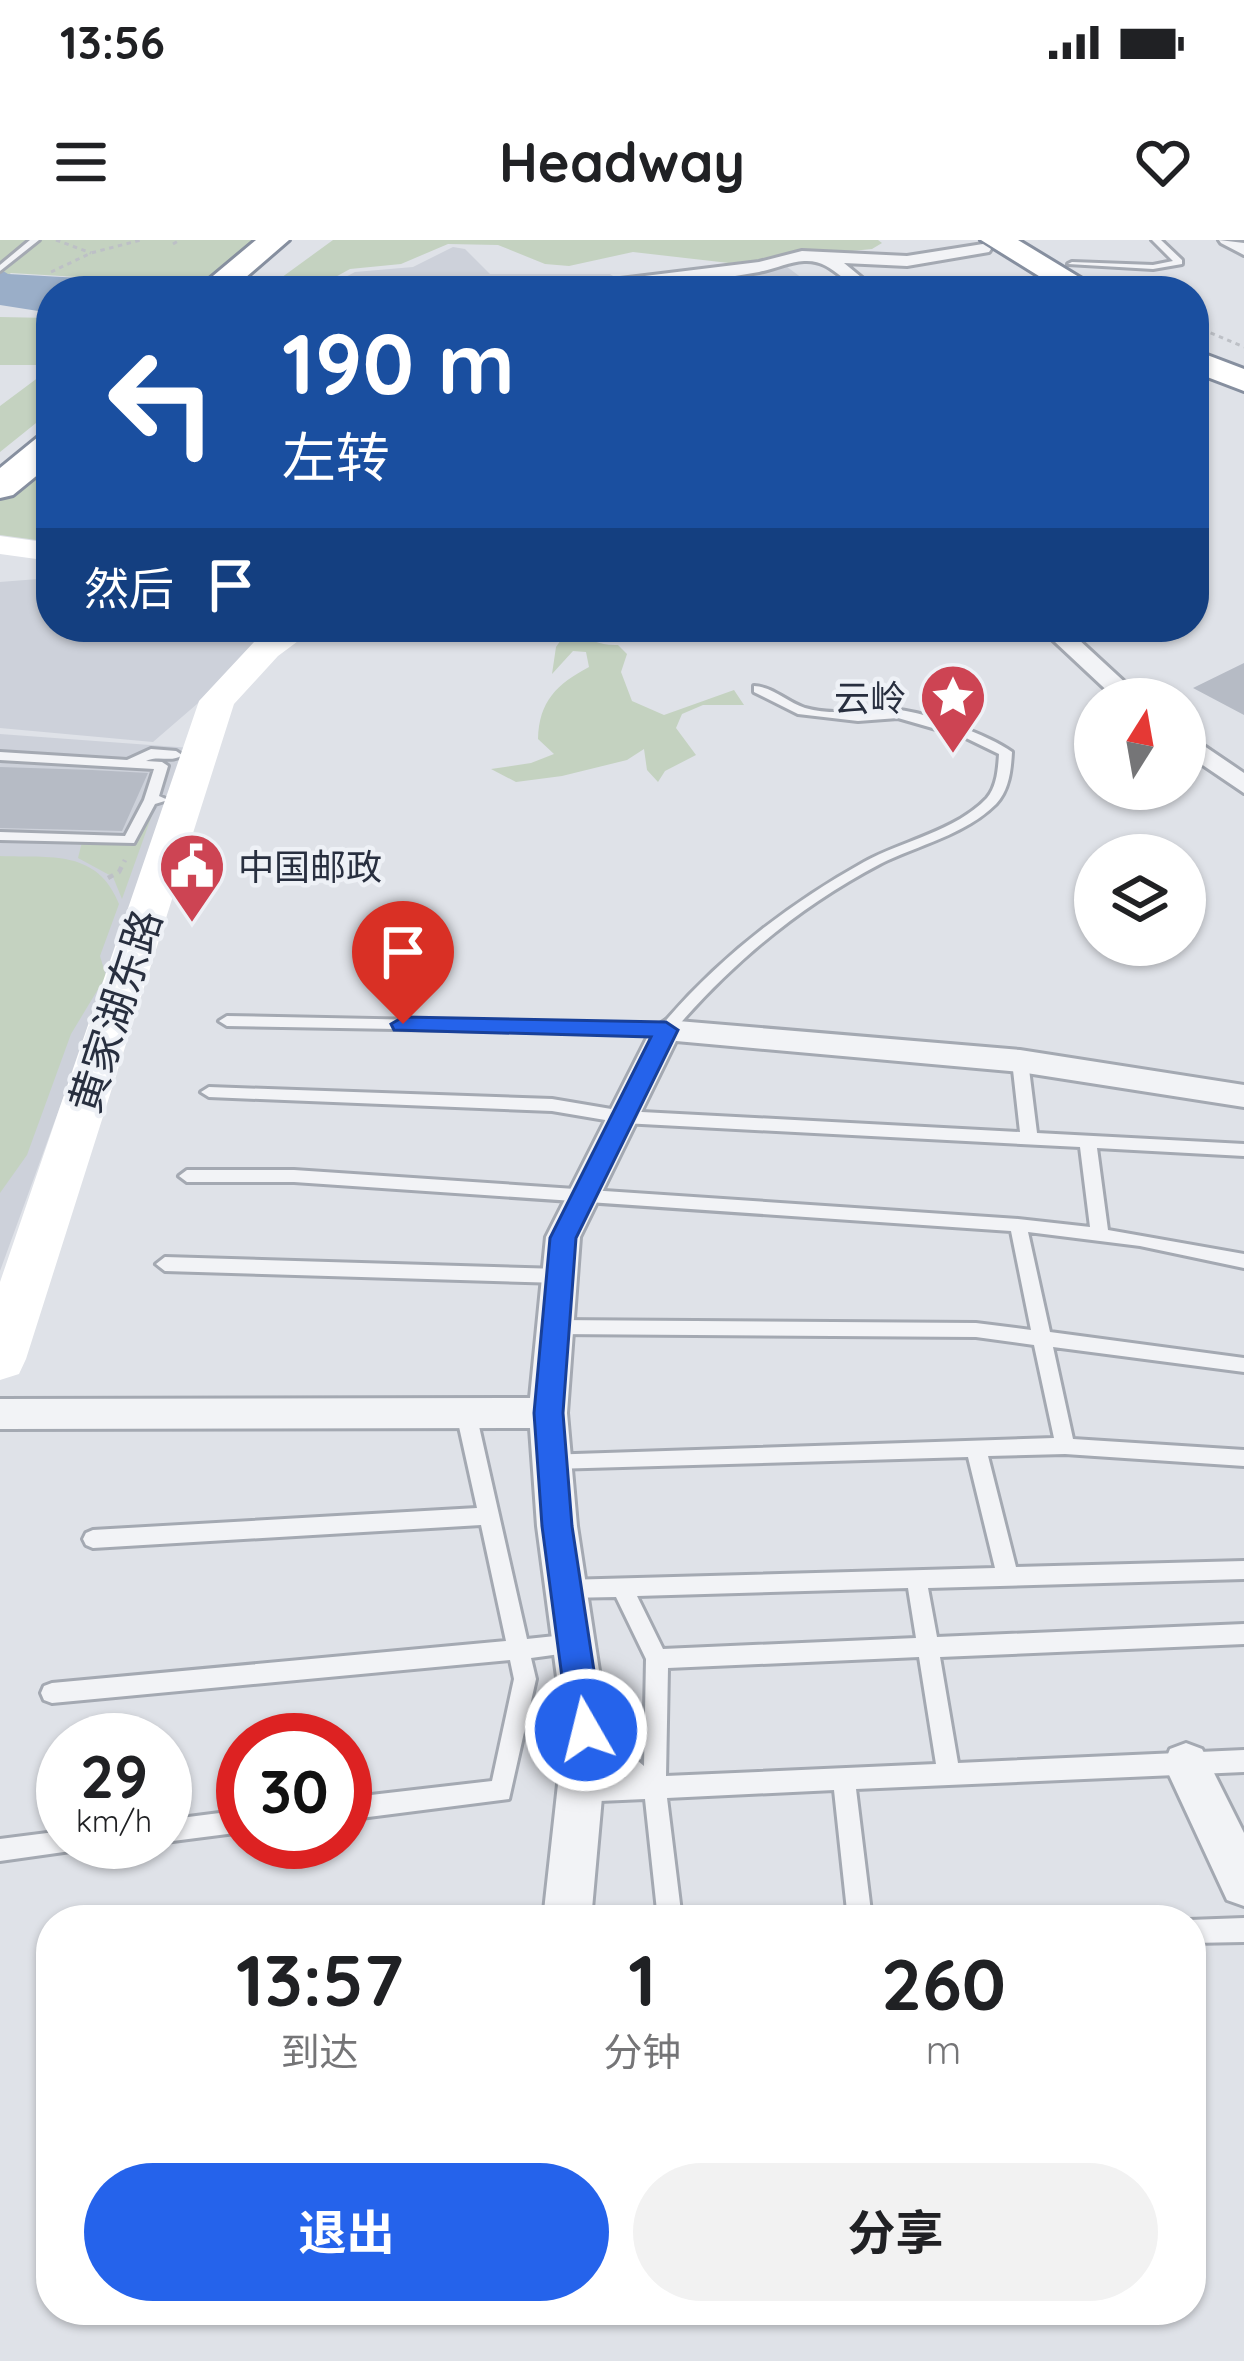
<!DOCTYPE html>
<html lang="zh">
<head>
<meta charset="utf-8">
<style>
  body { margin:0; font-family:Quicksand,"Noto Sans SC",sans-serif; background:#f2f2f2; color:#202124; height:100vh; display:flex; flex-direction:column; font-size:45px; white-space:nowrap }
  * { box-sizing:border-box; margin:0 }
  p { font-size:39px; color:#757577 }
  .icon { flex:none; width:66px; height:66px; fill:none; stroke:currentColor; stroke-width:2; stroke-linecap:round; stroke-linejoin:round }
  .map { position:relative; flex:1; overflow:hidden }
  .details { position:absolute; left:36px; top:1665px; width:1170px; height:420px; display:flex; flex-direction:column; background:#fff; border-radius:48px; box-shadow:0 3px 9px #0004 }
  .details>* { flex:none }
  .banner { position:absolute; left:36px; top:36px; width:1173px; height:366px; border-radius:48px; box-shadow:0 3px 9px #0004; background:#1a4fa0; color:#fff; overflow:hidden }
  .needle { width:78px; rotate:11deg }
  .fabs { position:absolute; left:1074px; top:438px; display:grid; gap:24px }
  .fabs a { display:grid; place-items:center; width:132px; height:132px; border-radius:50%; background:#fff; box-shadow:0 3px 9px #0004; font-size:60px }
  .speed { position:absolute; left:36px; top:1473px; display:flex; gap:24px; font-size:60px; font-weight:700; text-align:center }
  .speed>* { display:grid; place-content:center; width:156px; height:156px; border-radius:50%; background:#fff; box-shadow:0 3px 9px #0004; line-height:1 }
  .speed small { font-size:30px; font-weight:400 }
  .speed .limit { border:18px solid #d22; background:#fff; color:#111 }
  .pin { position:absolute; display:grid; place-items:center; width:102px; height:102px; color:#fff; margin:-123px -51px; border-radius:50% 50% 50% 0; rotate:-45deg; box-shadow:0 0 12px #0007 }
  .pin .icon { rotate:45deg }
  .me { position:absolute; width:132px; margin:-66px; rotate:352deg; stroke-linejoin:round; filter:drop-shadow(0 0 9px #0008) }
  .turn { display:flex; align-items:center; gap:42px; height:252px; padding:0 48px; font-size:54px }
  .turn .icon { width:156px; height:156px; stroke-width:2.5 }
  .turn b { display:block; font-size:84px; line-height:102px }
  .then { display:flex; align-items:center; height:114px; padding:0 48px; background:#0003; gap:24px; font-size:45px }
  .eta { display:flex; justify-content:space-evenly; align-items:center; height:204px; text-align:center }
  .eta b { font-size:72px; font-weight:700; line-height:84px }
  .primary-button { display:flex; gap:24px; margin-top:auto; padding:24px 48px }
  .primary-button a { flex:1; height:138px; border-radius:72px; background:#2563eb; color:#fff; font-size:48px; font-weight:700; line-height:138px; text-align:center }
  .primary-button a+a { background:#f2f2f2; color:#202124 }
  .status { display:flex; justify-content:space-between; align-items:center; height:84px; padding:0 60px; background:#fff; direction:ltr }
  .status svg { height:33px; fill:currentColor }
  header { display:flex; justify-content:space-between; align-items:center; height:156px; padding:0 48px; background:#fff; font-size:54px; font-weight:700 }
  .map>svg:first-child { display:block }
  .built { fill:#cdd1da }
  .green { fill:#c4d2c0 }
  .water { fill:#9aaec8 }
  .building { fill:#b6bbc5 }
  .lines { fill:none; stroke-linecap:round; stroke-linejoin:round }
  .lane-casing { stroke:#a4a9b2; stroke-width:6 }
  .street-casing { stroke:#a4a9b2; stroke-width:6 }
  .highway-casing { stroke:#868f9f; stroke-width:6 }
  .path-far1 { stroke:#bdc0c6; stroke-width:3; stroke-dasharray:4.5 4.5; stroke-linecap:butt }
  .path { stroke:#bdc0c6; stroke-width:4.5; stroke-dasharray:6 6; stroke-linecap:butt }
  .lane { fill:#f2f3f6; fill-rule:evenodd }
  .street { fill:#f2f3f6; fill-rule:evenodd }
  .secondary { fill:#fff; fill-rule:evenodd }
  .highway { fill:#fff; fill-rule:evenodd }
  .route { fill:#2563eb; stroke:#184099; stroke-width:3 }
  .labels { text-anchor:middle; dominant-baseline:central; stroke-width:9; stroke-linejoin:round; paint-order:stroke }
  .far-poi-label { font-size:36px; fill:#282f3f; stroke:#eef1f6; text-anchor:end }
  .street-label { font-size:42px; fill:#282f3f; stroke:#eef1f6 }
</style>
</head>
<body>
<div class="status"><b>13:56</b><svg viewBox="0 0 49 12"><path d="M0 12V9h3v3zM5 12V6h3v6zM10 12V3h3v9zM15 12V0h3v12zM26 1h20v11H26zM47 4h2v5h-2z"/></svg></div>
<header><svg class="icon" aria-label="menu" viewBox="0 0 24 24"><path d="M4 6h16M4 12h16M4 18h16"/></svg>Headway<svg class="icon" aria-label="heart" viewBox="0 0 24 24"><path d="M12 20l-8-8c-3-5 5-10 8-4 3-6 11-1 8 4z"/></svg></header>
<div class="map">
<svg width="1244" height="2121" viewBox="0 0 1244 2121">
  <rect width="100%" height="100%" fill="#dfe2e8"/>
  <path class="built" d="M 453,7 L 465,9 L 490,34 L 610,34 L 618,39 L 786,26 L 819,51 L 319,51 L 355,32 L 413,27 Z
    M 51,338 L 51,387 L 286,387 L 153,502 L 0,488 L 0,342 Z
    M 0,494 L 191,508 L 0,1031 Z"/>
  <path class="green" d="M 0,0 L 265,0 L 201,51 L 152,51 L 161,42 L 11,33 L 0,40 Z
    M 333,0 L 878,0 L 882,3 L 872,9 L 729,23 L 633,12 L 569,26 L 545,24 L 498,5 L 448,4 L 401,24 L 350,29 L 310,51 L 263,51 Z
    M 0,77 L 51,78 L 51,125 L 0,125 Z
    M 51,128 L 51,171 L 0,212 L 0,166 Z
    M 51,214 L 51,302 L 0,295 L 0,256 Z
    M 570,387 L 586,387 L 573,396 C 590,398 600,406 618,405 L 627,414 L 621,432 L 632,461 L 664,475 L 734,450 L 744,465 L 703,465 L 682,474 L 676,488 L 696,515 L 665,531 L 658,542 L 647,530 L 644,509 L 627,520 L 562,536 L 516,542 L 491,529 L 531,523 L 554,514 L 538,499 C 539,461 557,444 589,427 L 586,412 L 573,411 L 552,434 L 556,407 Z
    M 152,575 L 122,659 L 113,637 L 78,618 L 82,602 L 131,604 L 142,581 Z
    M 0,616 C 51,618 97,609 119,664 L 100,716 L 106,736 L 71,794 L 27,915 L 0,953 Z"/>
  <path class="water" d="M 0,29 L 8,34 L 99,39 L 142,47 L 137,51 L 51,51 L 51,73 L 0,65 Z"/>
  <path class="building" d="M 1244,423 L 1244,475 L 1193,448 Z
    M 0,527 L 92,530 L 148,533 L 122,591 L 0,588 Z"/>
  <g class="lines">
    <g class="lane-casing">
      <path id="lane" d="M 30,0 L 39,0 L 0,31 L 0,25 Z
        M 1152,0 L 1161,0 L 1182,20 L 1182,24 L 1153,29 L 1068,24 L 1072,22 L 1153,25 L 1173,21 Z
        M 392,46 L 402,51 L 389,51 Z
        M 754,446 C 773,447 787,462 805,468 C 836,477 868,468 899,470 C 927,473 989,495 1012,512 C 1011,531 1009,550 996,564 C 965,595 918,605 880,624 C 800,666 730,724 671,794 L 227,786 L 219,781 L 227,776 L 662,785 C 719,718 787,665 864,622 C 902,601 956,591 987,558 C 997,546 998,529 999,514 L 964,497 L 898,478 L 858,481 L 798,474 L 754,452 Z
        M 151,509 L 176,511 L 182,515 C 173,523 158,515 146,521 L 162,522 L 168,526 L 159,556 L 168,560 L 155,564 L 134,603 L 0,600 L 0,592 L 125,596 L 144,560 L 154,529 L 0,520 L 0,512 L 127,520 Z
        M 1020,816 L 1028,821 L 1037,893 L 1244,904 L 1244,916 L 1097,908 L 1108,990 L 1244,1014 L 1244,1028 L 1140,1006 L 1028,992 L 1050,1092 L 1244,1118 L 1244,1132 L 1053,1107 L 1073,1199 L 1244,1210 L 1244,1226 L 1065,1214 L 988,1216 L 1016,1327 L 1244,1321 L 1244,1339 L 928,1348 L 937,1397 L 1244,1384 L 1244,1404 L 940,1417 L 958,1523 L 1244,1510 L 1244,1532 L 856,1549 L 872,1680 L 848,1680 L 834,1550 L 667,1558 L 682,1680 L 658,1680 L 645,1559 L 577,1562 L 569,1559 L 566,1551 L 569,1543 L 577,1540 L 625,1538 L 581,1501 L 578,1494 L 581,1487 L 589,1484 L 597,1487 L 644,1526 L 646,1419 L 616,1357 L 565,1358 L 558,1355 L 555,1349 L 558,1343 L 565,1340 L 995,1328 L 968,1217 L 552,1229 L 545,1227 L 542,1221 L 545,1215 L 1054,1198 L 1034,1105 L 976,1097 L 555,1094 L 549,1092 L 546,1087 L 549,1082 L 555,1080 L 976,1083 L 1031,1090 L 1011,991 L 294,942 L 187,942 L 179,936 L 187,930 L 294,930 L 1018,979 L 1090,987 L 1080,907 L 623,883 L 552,871 L 209,857 L 201,852 L 209,847 L 552,859 L 623,871 L 1020,892 L 1012,821 ZM 908,1348 L 916,1398 L 663,1409 L 637,1356 ZM 919,1417 L 936,1524 L 666,1536 L 668,1428 Z
        M 165,1017 L 560,1029 L 569,1036 L 560,1043 L 165,1031 L 156,1024 Z
        M 466,1165 L 473,1168 L 476,1173 L 527,1399 L 574,1394 L 582,1397 L 585,1404 L 582,1411 L 531,1418 L 536,1439 L 509,1559 L 345,1580 L 345,1558 L 492,1541 L 514,1439 L 510,1420 L 52,1463 L 44,1460 L 41,1453 L 44,1446 L 52,1443 L 506,1401 L 481,1285 L 93,1308 L 86,1305 L 83,1299 L 86,1293 L 93,1290 L 477,1268 L 456,1173 L 459,1168 Z
        M 243,1570 L 243,1592 L 165,1602 L 164,1602 L 165,1580 Z
        M 63,1591 L 63,1602 L 82,1602 L 78,1610 L 0,1621 L 0,1599 Z
        M 1244,1678 L 1244,1702 L 1191,1703 L 1191,1680 L 1189,1680 Z"/>
    </g>
    <g class="street-casing">
      <path id="street" d="M 1219,0 L 1244,3 L 1244,15 L 1221,3 Z
        M 983,4 L 991,9 L 989,12 L 907,26 L 844,23 L 878,51 C 843,51 836,19 804,21 C 789,22 774,29 759,32 C 692,44 622,51 554,51 L 563,46 L 759,22 L 802,11 L 907,16 Z
        M 1039,387 L 1065,387 L 1143,459 L 1116,459 Z
        M 1185,493 L 1244,533 L 1244,553 L 1185,513 Z
        M 666,780 L 1020,810 L 1244,845 L 1244,867 L 1020,832 L 676,801 L 580,997 L 567,1173 L 577,1286 L 608,1490 L 591,1680 L 543,1680 L 564,1490 L 537,1286 L 530,1188 L 0,1189 L 0,1159 L 530,1158 L 546,997 L 651,790 Z
        M 1186,1503 L 1202,1509 L 1244,1593 L 1244,1666 L 1227,1660 L 1164,1524 L 1170,1509 Z"/>
    </g>
    <g class="highway-casing">
      <path id="highway" d="M 256,0 L 289,0 L 230,51 L 195,51 Z
        M 981,0 L 1018,0 L 1102,51 L 1063,51 Z
        M 1194,110 L 1244,129 L 1244,151 L 1194,132 Z
        M 51,194 L 51,224 L 13,255 L 0,258 L 0,228 L 38,197 Z"/>
    </g>
    <path class="path-far1" d="M 56,0 L 91,13
      M 173,4 L 180,0
      M 51,32 L 91,13 L 141,0
      M 1194,86 L 1244,107"/>
    <path class="path" d="M 108,638 L 119,632 L 125,620"/>
    <use href="#lane" class="lane"/>
    <use href="#street" class="street"/>
    <path class="secondary" d="M 0,296 L 51,303 L 51,321 L 0,314 Z
      M 277,387 L 317,387 L 278,416 L 234,464 L 26,1119 L 19,1134 L 0,1140 L 0,1042 L 199,461 L 254,402 Z"/>
    <use href="#highway" class="highway"/>
  </g>
  <path class="route" d="M 403,777 L 666,782 L 678,790 L 576,998 L 563,1173 L 572,1286 L 603,1490 L 598,1501 L 586,1506 L 574,1501 L 569,1490 L 542,1286 L 534,1173 L 550,998 L 651,797 L 394,790 L 391,784 Z"/>
  <defs>
    <g id="sight-pin" transform="scale(3.45)"><path d="M0 17L-7.5 6A9.5 9.5 0 1 1 7.5 6Z" fill="#cd4453" stroke="#eef1f6"/><path d="M0-6L1.8-2.2L6-1.7L2.9 1.2L3.7 5.4L0 3.3L-3.7 5.4L-2.9 1.2L-6-1.7L-1.8-2.2Z" fill="#fff"/></g>
    <g id="civic-pin" transform="scale(3.45)"><path d="M0 17L-7.5 6A9.5 9.5 0 1 1 7.5 6Z" fill="#cd4453" stroke="#eef1f6"/><path d="M-.6-6.5H3V-4.5H.6V-3L4-1V1h2V6H-6V1h2V-1L-.6-3ZM-1.2 2.5V6h2.4V2.5Z" fill="#fff"/></g>
  </defs>
  <g fill-rule="evenodd">
    <use href="#sight-pin" x="953" y="457"/>
    <use href="#civic-pin" x="192" y="626"/>
  </g>
  <g class="labels">
    <g class="far-poi-label">
      <text x="906" y="457">云岭</text>
      <text x="238" y="626" text-anchor="start">中国邮政</text>
    </g>
    <g class="street-label">
      <text transform="translate(115 771) rotate(-72)">黄家湖东路</text>
    </g>
  </g>
</svg>
<div class="fabs">
<a><svg class="needle" viewBox="-14 -14 28 28"><path d="M0-13l5 13h-10z" fill="#e53935"/><path d="M0 13l5-13h-10z" fill="#757577"/></svg></a>
<a><svg class="icon" aria-label="layers" viewBox="0 0 24 24"><path d="M12 4l9 5-9 5-9-5zM3 14l9 5 9-5"/></svg></a>
</div>
<div class="speed"><div>29<small>km/h</small></div><div class="limit">30</div></div>
<div class="pin" style="left:403px;top:784px;background:#d93025"><svg class="icon" aria-label="arrive" viewBox="0 0 24 24"><path d="M6 21V4h12l-3 4 3 4H6"/></svg></div>
<svg class="me" style="left:586px;top:1490px" viewBox="-20 -20 40 40"><circle r="17" fill="#2563eb" stroke="#fff" stroke-width="3"/><path d="M0-11L8 9 0 5-8 9z" fill="#fff"/></svg>
<div class="banner">
<div class="turn"><svg class="icon" aria-label="left" viewBox="0 0 24 24"><path d="M17 20v-9H6M10 6l-5 5 5 5"/></svg><div><b>190 m</b>左转</div></div>
<div class="then">然后<svg class="icon" aria-label="arrive" viewBox="0 0 24 24"><path d="M6 21V4h12l-3 4 3 4H6"/></svg></div>
</div>
<section class="details">
<div class="eta">
<div><b>13:57</b><p>到达</p></div>
<div><b>1</b><p>分钟</p></div>
<div><b>260</b><p>m</p></div>
</div>
<div class="primary-button"><a>退出</a><a>分享</a></div>
</section>
</div>
</body>
</html>
